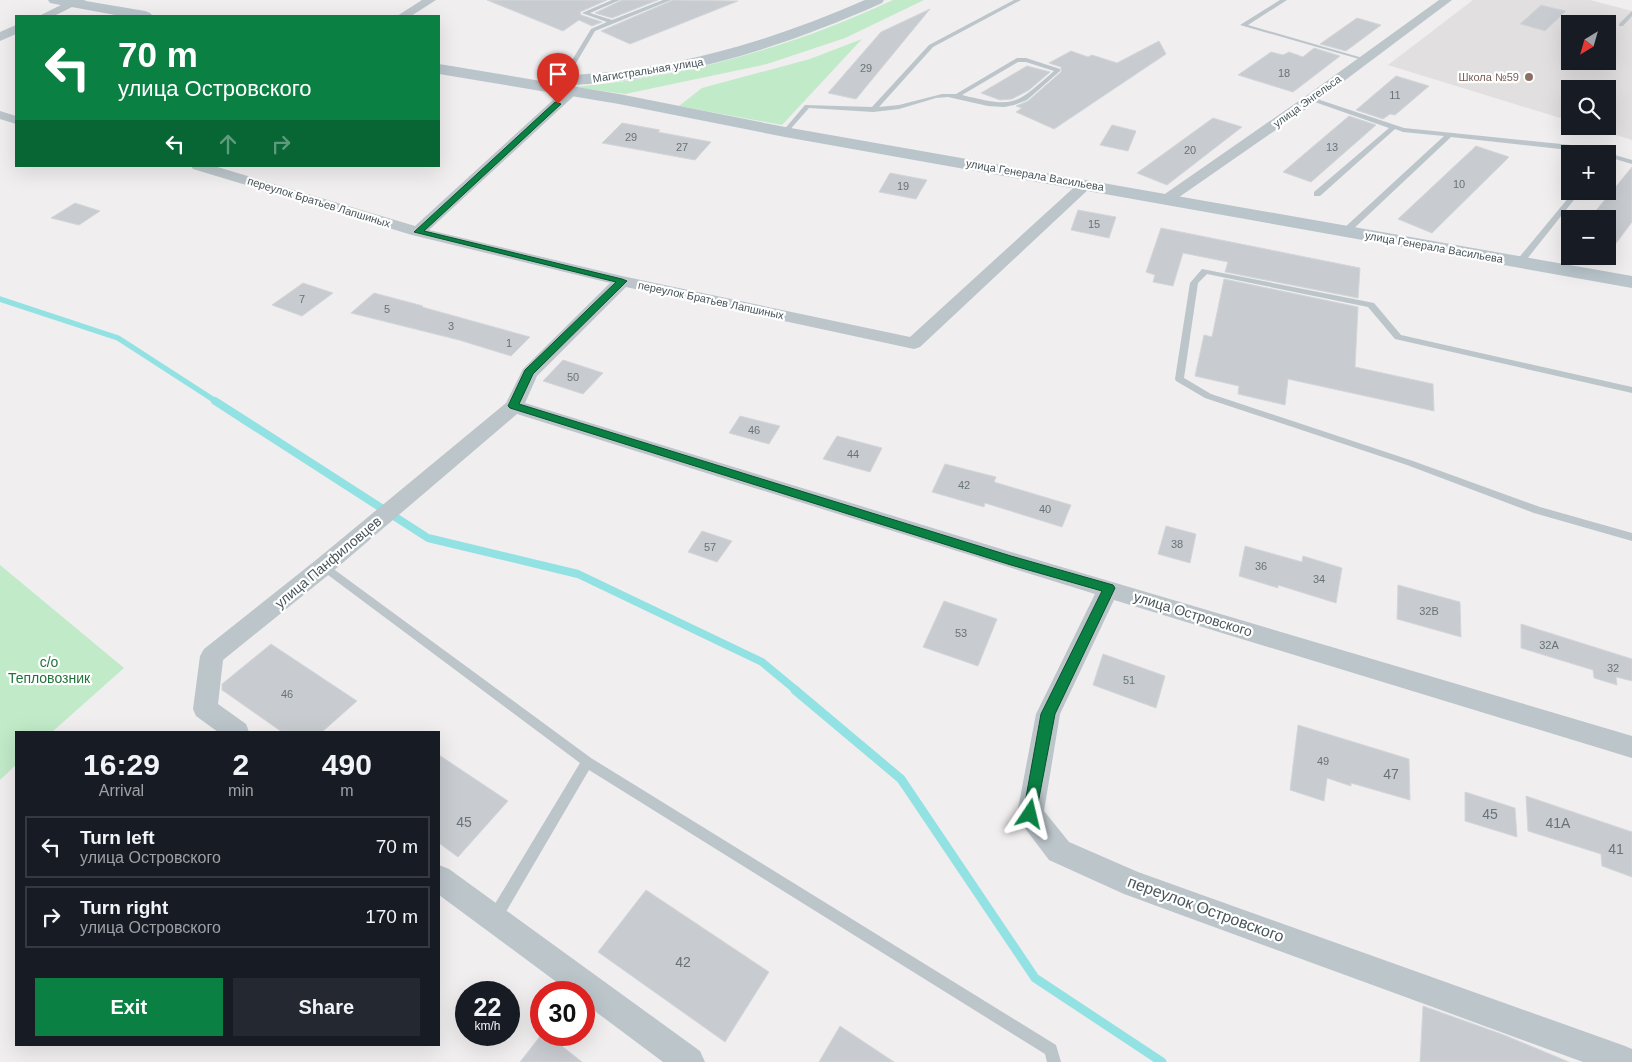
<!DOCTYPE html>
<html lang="en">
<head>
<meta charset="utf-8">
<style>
  body { margin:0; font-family:Arial,sans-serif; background:#242831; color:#f1f3f6; height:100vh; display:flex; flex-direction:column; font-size:19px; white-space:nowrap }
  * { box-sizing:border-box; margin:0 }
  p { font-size:16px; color:#9ea1a6 }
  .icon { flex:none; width:28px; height:28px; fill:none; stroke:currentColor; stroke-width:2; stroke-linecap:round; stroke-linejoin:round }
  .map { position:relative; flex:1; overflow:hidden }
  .side { position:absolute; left:15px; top:731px; width:425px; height:315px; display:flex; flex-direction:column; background:#171b24; border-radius:0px; box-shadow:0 5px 20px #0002 }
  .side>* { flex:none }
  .guide { position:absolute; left:15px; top:15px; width:425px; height:152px; border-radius:0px; box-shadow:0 5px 20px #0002; background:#0b8043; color:#fff; overflow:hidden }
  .needle { width:32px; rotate:217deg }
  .controls { position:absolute; left:1561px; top:15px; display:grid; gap:10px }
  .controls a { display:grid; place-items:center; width:55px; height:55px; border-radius:0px; background:#171b24; box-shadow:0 5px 20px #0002; font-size:25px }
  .speed { position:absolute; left:455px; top:981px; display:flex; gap:10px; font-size:25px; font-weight:700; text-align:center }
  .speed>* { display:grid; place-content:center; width:65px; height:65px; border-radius:50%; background:#171b24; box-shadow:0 5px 20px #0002; line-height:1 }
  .speed small { font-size:12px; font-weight:400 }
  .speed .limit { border:8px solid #d22; background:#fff; color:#111 }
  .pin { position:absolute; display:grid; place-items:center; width:42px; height:42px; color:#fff; margin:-51px -21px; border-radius:50% 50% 50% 0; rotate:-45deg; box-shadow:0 0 5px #0007 }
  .pin .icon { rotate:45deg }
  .me { position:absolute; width:55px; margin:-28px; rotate:10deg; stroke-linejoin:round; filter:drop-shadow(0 0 4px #0008) }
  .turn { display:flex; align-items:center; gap:18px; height:105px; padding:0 20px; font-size:22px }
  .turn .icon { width:65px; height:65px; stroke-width:2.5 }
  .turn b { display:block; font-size:35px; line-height:42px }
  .lanes { display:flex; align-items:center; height:48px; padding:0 20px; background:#0003; justify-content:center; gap:25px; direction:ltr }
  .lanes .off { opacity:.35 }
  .eta { display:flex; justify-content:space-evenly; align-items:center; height:85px; text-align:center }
  .eta b { font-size:30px; font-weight:700; line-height:35px }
  .button { display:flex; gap:10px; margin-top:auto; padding:10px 20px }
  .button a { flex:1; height:58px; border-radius:0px; background:#0b8043; color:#fff; font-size:20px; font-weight:700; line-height:58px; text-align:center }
  .button a+a { background:#242831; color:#f1f3f6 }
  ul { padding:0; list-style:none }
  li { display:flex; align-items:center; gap:15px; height:62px; margin:0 10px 8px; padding:0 10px; border:2px solid #363941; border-radius:0px }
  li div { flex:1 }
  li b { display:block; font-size:19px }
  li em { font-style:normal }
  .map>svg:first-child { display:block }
  .education { fill:#e1dfe0; fill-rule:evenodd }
  .green { fill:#c1eac9 }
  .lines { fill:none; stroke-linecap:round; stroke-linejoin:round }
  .stream-far2 { stroke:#92e1e3; stroke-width:5.5 }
  .stream-far1 { stroke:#92e1e3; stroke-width:8 }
  .stream { stroke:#92e1e3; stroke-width:9 }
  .building { fill:#c8ccd0; stroke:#d3d6d9 }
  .service { fill:#bbc5ca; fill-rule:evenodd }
  .minor { fill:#bbc5ca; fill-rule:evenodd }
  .secondary { fill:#b9c5cb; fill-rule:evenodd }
  .route { fill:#0b8043; stroke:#07532c }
  .education-dot { fill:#8d6e63; stroke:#fff; stroke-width:2 }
  .labels { text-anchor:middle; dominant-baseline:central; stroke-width:4.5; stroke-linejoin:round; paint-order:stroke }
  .number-label { font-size:11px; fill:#687378 }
  .far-street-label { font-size:11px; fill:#48555a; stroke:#fff }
  .far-education-label { font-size:11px; fill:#785e54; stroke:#fff; text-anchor:end }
  .street-label { font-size:14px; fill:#48555a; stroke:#fff }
  .park-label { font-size:14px; fill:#20733a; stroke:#fff }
  .near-number-label { font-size:14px; fill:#687378 }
  .near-street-label { font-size:16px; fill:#48555a; stroke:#fff }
</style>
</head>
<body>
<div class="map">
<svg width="1632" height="1062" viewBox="0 0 1632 1062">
  <rect width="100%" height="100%" fill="#f0eeef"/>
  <path class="education" d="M 1473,0 L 1590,0 L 1632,11 L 1632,140 L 1586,126 L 1608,126 L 1608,89 L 1570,89 L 1570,121 L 1388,65 ZM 1570,24 L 1608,24 L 1608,61 L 1570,61 Z"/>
  <path class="green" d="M 893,0 L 924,0 L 845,38 L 767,64 L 625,94 L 574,87 C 685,77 793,47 893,0 Z
    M 862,39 L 782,125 L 679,106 L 702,88 L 810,59 Z
    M 0,565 L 124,668 L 52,732 L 16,732 L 16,765 L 0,780 Z"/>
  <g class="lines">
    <path class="stream-far2" d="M 0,299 L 118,338 L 217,402"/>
    <path class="stream-far1" d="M 215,401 L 428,538 L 578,574 L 762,662 L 797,691"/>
    <path class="stream" d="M 795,690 L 901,779 L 1035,978 L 1162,1062"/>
  </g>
  <path class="building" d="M 487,0 L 607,0 L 580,12 L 581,15 L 602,22 L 592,26 L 579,20 L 563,31 Z
    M 622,0 L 658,0 L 612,18 L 595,13 Z
    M 673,0 L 738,1 L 630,44 L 601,31 Z
    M 1541,5 L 1566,11 L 1545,31 L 1520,24 Z
    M 930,9 L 856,99 L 828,93 L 881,32 Z
    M 1357,18 L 1381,25 L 1346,51 L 1320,44 Z
    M 1159,41 L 1166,54 L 1054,129 L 1016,112 L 1022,108 L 1016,106 L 1028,101 L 1061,72 L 1061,67 L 1049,63 L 1071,51 L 1088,57 L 1092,55 L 1117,63 Z
    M 1314,48 L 1340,56 L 1293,92 L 1238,75 L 1271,52 L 1283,55 L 1289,52 L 1303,57 Z
    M 1027,66 L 1050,72 L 1029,90 L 1012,99 L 1000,100 L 981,93 Z
    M 1396,76 L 1429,86 L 1395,115 L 1390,114 L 1383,119 L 1356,110 Z
    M 1349,116 L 1376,125 L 1311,182 L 1283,172 Z
    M 1213,118 L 1242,127 L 1167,185 L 1137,173 Z
    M 622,123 L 660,130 L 658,132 L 711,142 L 695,160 L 602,143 Z
    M 1112,125 L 1136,131 L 1128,151 L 1100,145 Z
    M 1476,146 L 1509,157 L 1432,233 L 1398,219 Z
    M 1632,167 L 1632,222 L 1608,254 L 1608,219 L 1589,219 Z
    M 890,173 L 927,180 L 916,199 L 879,192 Z
    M 75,203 L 100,211 L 79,225 L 51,218 Z
    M 1078,210 L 1116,217 L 1109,238 L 1071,230 Z
    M 1161,228 L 1360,268 L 1358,298 L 1225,272 L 1228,262 L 1183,253 L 1173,286 L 1153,282 L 1155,275 L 1146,272 Z
    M 1224,279 L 1358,307 L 1355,367 L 1433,384 L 1434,411 L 1288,379 L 1285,405 L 1238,394 L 1239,386 L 1195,376 L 1204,335 L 1212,337 Z
    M 303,283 L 333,293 L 302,316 L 272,305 Z
    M 374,293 L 423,306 L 422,307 L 530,337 L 511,356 L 459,340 L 351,313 Z
    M 563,360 L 603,373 L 583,394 L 543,381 Z
    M 740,416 L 780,426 L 769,444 L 729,433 Z
    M 837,436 L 882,448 L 870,472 L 823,459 Z
    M 945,464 L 996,477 L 994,482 L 1071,505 L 1062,527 L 985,503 L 984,507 L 932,492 Z
    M 1166,526 L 1196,534 L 1190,563 L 1158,554 Z
    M 702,531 L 732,541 L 717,562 L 688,552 Z
    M 1245,546 L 1302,562 L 1303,556 L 1342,568 L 1336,603 L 1278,585 L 1278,588 L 1239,576 Z
    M 1398,585 L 1460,602 L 1461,637 L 1397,619 Z
    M 944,601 L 997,619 L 978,666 L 923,647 Z
    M 1521,624 L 1632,659 L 1632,681 L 1616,677 L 1617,685 L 1594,678 L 1593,670 L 1521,648 Z
    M 271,644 L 357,701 L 322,732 L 282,732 L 222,690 L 222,684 Z
    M 1103,654 L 1165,676 L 1156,708 L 1093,685 Z
    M 1298,725 L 1409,759 L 1410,800 L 1351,783 L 1351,786 L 1327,778 L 1324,801 L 1290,790 Z
    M 439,755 L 508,801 L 458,857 L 439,843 Z
    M 1465,792 L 1515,808 L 1517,837 L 1465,821 Z
    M 1526,796 L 1632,832 L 1632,877 L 1602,866 L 1601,854 L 1528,831 Z
    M 646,890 L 769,972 L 725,1042 L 598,952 Z
    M 1423,1006 L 1504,1035 L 1569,1062 L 1420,1062 Z
    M 840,1026 L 894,1062 L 819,1062 Z
    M 541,1035 L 548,1035 L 582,1062 L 520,1062 Z"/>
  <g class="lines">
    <path class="service" d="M 612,0 L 620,0 L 590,13 L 612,20 L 663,0 L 671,0 L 595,31 L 566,80 L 561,81 L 560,80 L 591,29 L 607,22 L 582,13 Z
      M 1014,0 L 1021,0 L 933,47 L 879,107 L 899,105 L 942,94 L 956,94 L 1017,58 L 1026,58 L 1060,69 L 1060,71 L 1027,100 L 1014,105 L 1004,107 L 988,106 L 948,97 L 936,98 L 899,109 L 873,112 L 809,108 L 787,133 L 782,132 L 805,105 L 872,107 L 929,45 ZM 1018,62 L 1026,62 L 1054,71 C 1014,106 1015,108 962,95 Z
      M 1280,0 L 1287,0 L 1248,25 L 1366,59 L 1366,61 L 1240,25 Z
      M 1632,11 L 1632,16 L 1623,26 L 1619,26 L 1619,24 Z
      M 1311,97 L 1404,128 L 1581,146 L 1605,154 L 1451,137 L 1349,233 L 1343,233 L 1343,229 L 1444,136 L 1403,132 L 1395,129 L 1320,196 L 1314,196 L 1314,192 L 1389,128 L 1309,100 L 1308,99 Z
      M 1608,153 L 1632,160 L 1632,164 L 1608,157 L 1608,154 L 1605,154 Z
      M 1574,191 L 1581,191 L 1523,264 L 1517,264 L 1517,260 Z
      M 1202,269 L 1374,303 L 1401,335 L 1632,387 L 1632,393 L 1395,339 L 1368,307 L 1207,274 L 1198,283 L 1184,378 L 1211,394 L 1413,461 L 1540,507 L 1632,533 L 1632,541 L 1534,513 L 1407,465 L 1205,398 L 1176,381 L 1175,379 L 1190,283 Z
      M 324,562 L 591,758 L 1056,1045 L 1061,1062 L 1047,1062 L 1045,1054 L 589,770 L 500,922 L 495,924 L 490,922 L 488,917 L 490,912 L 580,763 L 320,569 L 319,566 L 320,563 Z"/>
    <path class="minor" d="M 71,0 L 86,0 L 54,16 L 39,16 Z
      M 422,0 L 436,0 L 411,16 L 397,16 Z
      M 1439,0 L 1452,0 L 1316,102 L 1172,202 L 1162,202 L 1159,199 L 1162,196 L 1306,96 Z
      M 16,25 L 16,34 L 0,41 L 0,32 Z
      M 571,87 L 576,88 L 578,91 L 576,94 L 429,230 L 622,276 L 910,337 L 1081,181 L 1091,181 L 1093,184 L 1091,187 L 920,347 L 914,349 L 626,287 L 537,376 L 525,403 L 1011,552 L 1632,736 L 1632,758 L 1114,600 L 1060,714 L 1044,811 L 1069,842 L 1138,872 L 1625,1046 L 1632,1049 L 1632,1062 L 1583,1062 L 1124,894 L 1049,860 L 1021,823 L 1017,814 L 1036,714 L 1095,594 L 517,414 L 332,572 L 223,660 L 218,704 L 246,724 L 249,732 L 218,732 L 196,716 L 193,709 L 200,656 L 204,649 L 316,560 L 506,403 L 523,369 L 610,283 L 412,235 L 193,169 L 191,166 L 214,166 L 415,226 L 566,88 Z
      M 0,111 L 16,116 L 16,124 L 0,119 Z
      M 439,865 L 449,869 L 700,1051 L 705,1062 L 663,1062 L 584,1003 L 584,992 L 570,992 L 439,895 Z"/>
    <path class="secondary" d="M 48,0 L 80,0 L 145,11 L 150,13 L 153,16 L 121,16 L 55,4 L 50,3 Z
      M 865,0 L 884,0 L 882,3 C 781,48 685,78 574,85 L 568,84 L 566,80 L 568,76 L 574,75 C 680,68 768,42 865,0 Z
      M 439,64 L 619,94 L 785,127 L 1632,276 L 1632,288 L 785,137 L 619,104 L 439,74 Z"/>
  </g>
  <path class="route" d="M 555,102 L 561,104 L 424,231 L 622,279 L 627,281 L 533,374 L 519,404 L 1011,556 L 1113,585 L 1115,588 L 1055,714 L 1035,819 L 1030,820 L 1025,819 L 1023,814 L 1041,714 L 1102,591 L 1011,565 L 510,408 L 508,406 L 525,370 L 616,282 L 414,232 Z"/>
  <circle class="education-dot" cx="1529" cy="77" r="5"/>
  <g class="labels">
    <g class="number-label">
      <text x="866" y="68">29</text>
      <text x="1284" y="73">18</text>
      <text x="1395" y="95">11</text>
      <text x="631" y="137">29</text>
      <text x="682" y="147">27</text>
      <text x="1332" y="147">13</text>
      <text x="1190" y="150">20</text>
      <text x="1459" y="184">10</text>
      <text x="903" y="186">19</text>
      <text x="1094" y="224">15</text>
      <text x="302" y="299">7</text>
      <text x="387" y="309">5</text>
      <text x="451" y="326">3</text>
      <text x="509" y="343">1</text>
      <text x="573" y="377">50</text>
      <text x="754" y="430">46</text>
      <text x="853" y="454">44</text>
      <text x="964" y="485">42</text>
      <text x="1045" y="509">40</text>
      <text x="1177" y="544">38</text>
      <text x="710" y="547">57</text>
      <text x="1261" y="566">36</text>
      <text x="1319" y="579">34</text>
      <text x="1429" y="611">32В</text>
      <text x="961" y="633">53</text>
      <text x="1549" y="645">32А</text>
      <text x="1613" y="668">32</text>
      <text x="1129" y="680">51</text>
      <text x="287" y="694">46</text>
      <text x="1323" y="761">49</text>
    </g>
    <g class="far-street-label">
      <text transform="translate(648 70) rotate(-9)">Магистральная улица</text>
      <text transform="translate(1307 101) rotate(-36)">улица Энгельса</text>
      <text transform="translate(1035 175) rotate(10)">улица Генерала Васильева</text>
      <text transform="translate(319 202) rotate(17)">переулок Братьев Лапшиных</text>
      <text transform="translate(1434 247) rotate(10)">улица Генерала Васильева</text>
      <text transform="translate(711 300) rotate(12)">переулок Братьев Лапшиных</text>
    </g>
    <g class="far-education-label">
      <text x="1519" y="77">Школа №59</text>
    </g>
    <g class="street-label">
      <text transform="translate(328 562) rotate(-40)">улица Панфиловцев</text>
      <text transform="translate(1193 614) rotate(17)">улица Островского</text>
    </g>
    <g class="park-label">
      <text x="49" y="662">с/о<tspan x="49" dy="16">Тепловозник</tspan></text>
    </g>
    <g class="near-number-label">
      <text x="1391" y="774">47</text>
      <text x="1490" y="814">45</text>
      <text x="464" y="822">45</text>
      <text x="1558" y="823">41А</text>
      <text x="1616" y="849">41</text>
      <text x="683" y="962">42</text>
    </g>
    <g class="near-street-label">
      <text transform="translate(1206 909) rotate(20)">переулок Островского</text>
    </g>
  </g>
</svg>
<div class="controls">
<a><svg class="needle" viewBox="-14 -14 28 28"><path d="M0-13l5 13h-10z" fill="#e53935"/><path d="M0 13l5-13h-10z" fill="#9ea1a6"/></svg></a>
<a><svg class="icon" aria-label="search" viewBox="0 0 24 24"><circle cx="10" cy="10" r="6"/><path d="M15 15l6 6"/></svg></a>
<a>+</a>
<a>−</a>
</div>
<div class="speed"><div>22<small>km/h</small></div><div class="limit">30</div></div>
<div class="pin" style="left:558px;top:104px;background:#d93025"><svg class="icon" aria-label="arrive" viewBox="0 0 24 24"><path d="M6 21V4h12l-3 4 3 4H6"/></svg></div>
<svg class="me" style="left:1030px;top:814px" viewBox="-20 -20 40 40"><path d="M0-17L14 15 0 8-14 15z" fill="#0b8043" stroke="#fff" stroke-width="4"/></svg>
<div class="guide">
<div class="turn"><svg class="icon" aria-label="left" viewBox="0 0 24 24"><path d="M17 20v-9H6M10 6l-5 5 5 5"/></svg><div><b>70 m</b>улица Островского</div></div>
<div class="lanes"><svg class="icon" aria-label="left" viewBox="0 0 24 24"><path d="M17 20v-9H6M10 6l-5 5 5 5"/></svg><svg class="icon off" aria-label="ahead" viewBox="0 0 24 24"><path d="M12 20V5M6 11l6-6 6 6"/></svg><svg class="icon off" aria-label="right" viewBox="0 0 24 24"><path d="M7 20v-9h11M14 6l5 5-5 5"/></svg></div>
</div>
<section class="side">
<div class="eta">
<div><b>16:29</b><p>Arrival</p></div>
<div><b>2</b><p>min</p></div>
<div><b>490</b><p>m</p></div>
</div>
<ul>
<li><svg class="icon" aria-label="left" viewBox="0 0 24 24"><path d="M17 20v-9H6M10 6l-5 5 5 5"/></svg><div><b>Turn left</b><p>улица Островского</p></div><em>70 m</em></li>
<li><svg class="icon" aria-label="right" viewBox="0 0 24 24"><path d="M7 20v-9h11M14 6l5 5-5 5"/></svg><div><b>Turn right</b><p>улица Островского</p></div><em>170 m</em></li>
</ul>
<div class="button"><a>Exit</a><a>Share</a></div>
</section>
</div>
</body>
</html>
